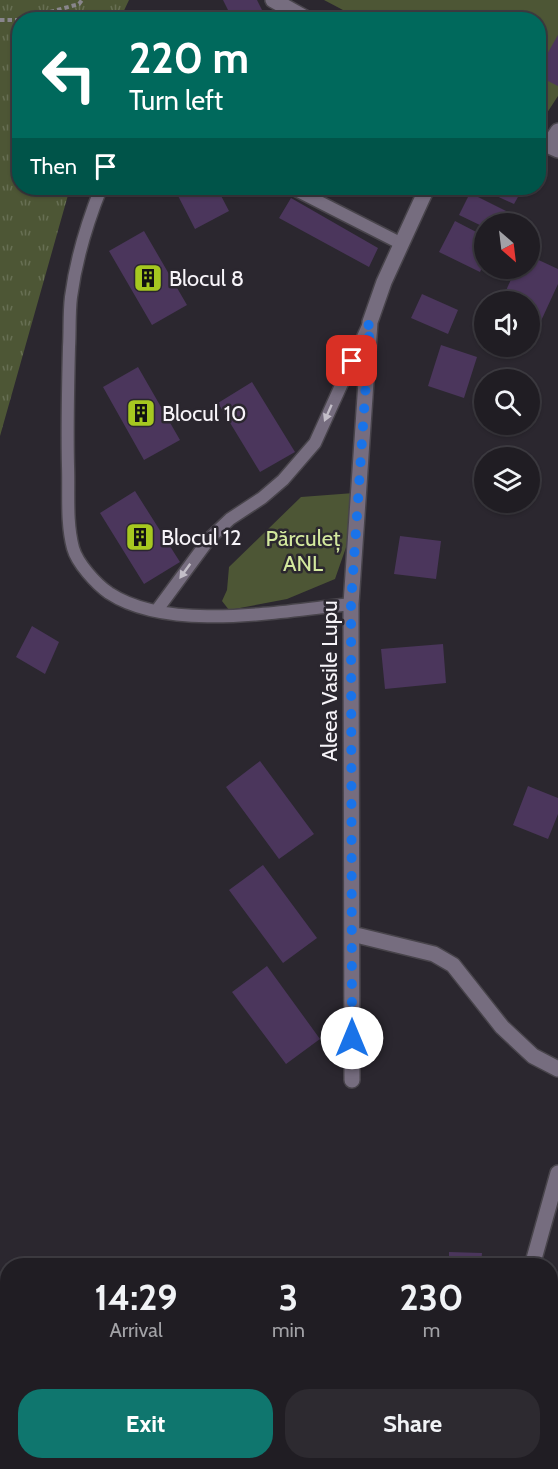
<!DOCTYPE html>
<html lang="en">
<head>
<meta charset="utf-8">
<style>
  body { margin:0; font-family:Cabin,sans-serif; background:#2d2a30; color:#f1f3f6; height:100vh; display:flex; flex-direction:column; font-size:22px; white-space:nowrap }
  * { box-sizing:border-box; margin:0 }
  p { font-size:20px; color:#a2a2a6 }
  .icon { flex:none; width:33px; height:33px; fill:none; stroke:currentColor; stroke-width:2; stroke-linecap:round; stroke-linejoin:round }
  .map { position:relative; flex:1; overflow:hidden }
  .details { position:absolute; left:0px; top:1258px; width:558px; height:212px; display:flex; flex-direction:column; background:#201d23; border-radius:24px 24px 0 0; box-shadow:0 2px 4px #0004,0 0 0 2px #3d3b41 }
  .details>* { flex:none }
  .hud { position:absolute; left:12px; top:12px; width:534px; height:183px; border-radius:24px; box-shadow:0 2px 4px #0004,0 0 0 2px #3d3b41; background:#00695c; color:#fff; overflow:hidden }
  .needle { width:39px; rotate:152deg }
  .tools { position:absolute; left:474px; top:213px; display:grid; gap:12px }
  .tools a { display:grid; place-items:center; width:66px; height:66px; border-radius:50%; background:#201d23; box-shadow:0 2px 4px #0004,0 0 0 2px #3d3b41; font-size:30px }
  .pin { position:absolute; display:grid; place-items:center; width:51px; height:51px; color:#fff; margin:-26px; border-radius:12px; box-shadow:0 3px 9px #0006 }
  .me { position:absolute; width:66px; margin:-33px; rotate:0deg; stroke-linejoin:round; filter:drop-shadow(0 0 4px #0008) }
  .turn { display:flex; align-items:center; gap:21px; height:126px; padding:0 18px; font-size:27px }
  .turn .icon { width:78px; height:78px; stroke-width:2.5 }
  .turn b { display:block; font-size:42px; line-height:51px }
  .then { display:flex; align-items:center; height:57px; padding:0 18px; background:#0003; gap:12px; font-size:22px }
  .eta { display:flex; justify-content:space-evenly; align-items:center; height:102px; text-align:center }
  .eta b { font-size:36px; font-weight:800; line-height:42px }
  .action { display:flex; gap:12px; margin-top:auto; padding:12px 18px }
  .action a { flex:1; height:69px; border-radius:24px; background:#0f766e; color:#fff; font-size:24px; font-weight:800; line-height:69px; text-align:center }
  .action a+a { background:#2d2a30; color:#f1f3f6 }
  .map>svg:first-child { display:block }
  .grass { fill:url(#grass-tufts) }
  .park { fill:#4d5635 }
  .building { fill:#4b365c }
  .lines { fill:none; stroke-linecap:round; stroke-linejoin:round }
  .service-casing { stroke:#48444b; stroke-width:15 }
  .minor-casing { stroke:#48444b; stroke-width:18 }
  .path { stroke:#88858b; stroke-width:4; stroke-dasharray:4.5 3; stroke-linecap:butt }
  .service { stroke:#766d7f; stroke-width:12 }
  .minor { stroke:#766d7f; stroke-width:15 }
  .oneway { fill:#c3bec8 }
  .route { stroke:#1a73e8; stroke-width:10; stroke-dasharray:0 18 }
  .labels { text-anchor:middle; dominant-baseline:central; stroke-width:5; stroke-linejoin:round; paint-order:stroke }
  .poi-label { font-size:22px; fill:#f7f4f9; stroke:#2b272f; text-anchor:start }
  .park-label { font-size:22px; fill:#d3e89e; stroke:#2b272f }
  .street-label { font-size:22px; fill:#f7f4f9; stroke:#2b272f }
</style>
</head>
<body>
<div class="map">
<svg width="558" height="1469" viewBox="0 0 558 1469">
  <defs>
    <pattern id="grass-tufts" width="24" height="20" patternUnits="userSpaceOnUse" patternTransform="scale(1.5)"><rect width="24" height="20" fill="#4d5635"/><path d="M3 7l-1-3M5 7V3M7 7l1-3M15 17l-1-3M17 17v-4M19 17l1-3" fill="none" stroke="#676f53"/></pattern>
  </defs>
  <rect width="100%" height="100%" fill="#2b272f"/>
  <path class="grass" d="M 0,0 L 129,0 L 120,19 L 20,20 L 20,188 L 70,188 L 0,436 Z"/>
  <path class="park" d="M 324,0 L 558,0 L 558,96 L 543,119 L 539,116 L 538,20 L 360,19 Z
    M 354,493 L 351,533 L 335,579 L 287,599 L 229,610 L 222,601 L 227,590 L 229,567 L 301,497 Z"/>
  <path class="building" d="M 223,0 L 257,0 L 267,20 L 233,20 Z
    M 558,35 L 558,86 L 538,76 L 538,70 Z
    M 174,188 L 217,188 L 229,211 L 195,229 Z
    M 479,188 L 523,188 L 514,204 Z
    M 470,193 L 506,211 L 499,224 L 484,224 L 484,227 L 459,215 Z
    M 291,198 L 378,248 L 369,267 L 279,218 Z
    M 455,221 L 484,236 L 484,263 L 480,272 L 439,252 Z
    M 144,231 L 187,305 L 152,325 L 109,251 Z
    M 530,256 L 558,269 L 558,284 L 540,323 L 530,318 L 530,302 L 501,302 L 516,268 L 530,268 Z
    M 422,294 L 458,310 L 448,334 L 411,318 Z
    M 441,345 L 477,357 L 464,398 L 428,386 Z
    M 138,367 L 180,440 L 144,460 L 103,387 Z
    M 252,382 L 295,452 L 260,472 L 218,403 Z
    M 135,491 L 180,562 L 144,584 L 100,513 Z
    M 400,536 L 441,541 L 436,579 L 394,574 Z
    M 32,626 L 59,642 L 45,674 L 16,657 Z
    M 443,644 L 446,683 L 385,689 L 381,649 Z
    M 260,761 L 314,834 L 279,859 L 226,787 Z
    M 528,786 L 558,798 L 558,814 L 548,839 L 513,825 Z
    M 263,865 L 317,938 L 283,963 L 229,890 Z
    M 267,966 L 320,1039 L 286,1064 L 232,992 Z
    M 449,1252 L 482,1253 L 481,1266 L 449,1266 Z"/>
  <g class="lines">
    <g class="service-casing">
      <path id="service" d="M 101,188 C 87,223 76,259 71,297 C 69,313 70,331 69,347 C 68,387 67,426 68,466 C 69,492 66,522 73,548 C 77,563 96,584 109,593 C 170,633 282,611 351,604
        M 292,188 L 400,243
        M 157,610 L 210,538 L 230,519 L 262,498 L 283,480 L 315,443 L 368,326"/>
    </g>
    <g class="minor-casing">
      <path id="minor" d="M 273,0 L 309,20
        M 538,141 L 558,150
        M 548,146 L 558,131
        M 352,934 L 434,954 L 453,965 L 502,1027 L 533,1056 L 558,1069
        M 352,1080 L 351,604 L 370,322 L 384,282 L 427,188
        M 532,1266 L 558,1173
        M 550,1319 L 558,1323
        M 550,1427 L 558,1464"/>
    </g>
    <path class="path" d="M 0,20 L 20,20
      M 21,20 L 79,4 L 82,0"/>
    <use href="#service" class="service"/>
    <use href="#minor" class="minor"/>
  </g>
  <defs><path id="oneway-solid" d="M-6-.8H1V-3.2L6.5 0L1 3.2V.8H-6Z" transform="scale(1.5)"/></defs>
  <g class="oneway">
    <use href="#oneway-solid" transform="translate(328 413) rotate(114)"/>
    <use href="#oneway-solid" transform="translate(185 571) rotate(126)"/>
  </g>
  <g class="lines">
    <path class="route" d="M 352,1038 L 351,604 L 370,322 L 352,361"/>
  </g>
  <defs>
    <g id="building-square" transform="scale(1.5)"><rect x="-9" y="-9" width="18" height="18" rx="4" fill="#a6c820" stroke="#2b272f"/><path d="M-4-6H4V6H1V3H-1V6H-4ZM-2.5-4.3h1.7v1.8h-1.7ZM.8-4.3h1.7v1.8H.8ZM-2.5-1h1.7V.8h-1.7ZM.8-1h1.7V.8H.8Z" fill="#111"/></g>
  </defs>
  <g fill-rule="evenodd">
    <use href="#building-square" x="148" y="278"/>
    <use href="#building-square" x="141" y="413"/>
    <use href="#building-square" x="140" y="537"/>
  </g>
  <g class="labels">
    <g class="poi-label">
      <text x="169" y="278">Blocul 8</text>
      <text x="162" y="413">Blocul 10</text>
      <text x="161" y="537">Blocul 12</text>
    </g>
    <g class="park-label">
      <text x="303" y="538">Părculeț<tspan x="303" dy="25">ANL</tspan></text>
    </g>
    <g class="street-label">
      <text transform="translate(329 681) rotate(-90)">Aleea Vasile Lupu</text>
    </g>
  </g>
</svg>
<div class="tools">
<a><svg class="needle" viewBox="-14 -14 28 28"><path d="M0-13l5 13h-10z" fill="#e53935"/><path d="M0 13l5-13h-10z" fill="#a2a2a6"/></svg></a>
<a><svg class="icon" aria-label="sound" viewBox="0 0 24 24"><path d="M4 9h4l5-4v14l-5-4H4zM17 9q2 3 0 6"/></svg></a>
<a><svg class="icon" aria-label="search" viewBox="0 0 24 24"><circle cx="10" cy="10" r="6"/><path d="M15 15l6 6"/></svg></a>
<a><svg class="icon" aria-label="layers" viewBox="0 0 24 24"><path d="M12 4l9 5-9 5-9-5zM3 14l9 5 9-5"/></svg></a>
</div>
<div class="pin" style="left:352px;top:361px;background:#d93025"><svg class="icon" aria-label="arrive" viewBox="0 0 24 24"><path d="M6 21V4h12l-3 4 3 4H6"/></svg></div>
<svg class="me" style="left:352px;top:1038px" viewBox="-20 -20 40 40"><circle r="19" fill="#fff"/><path d="M0-13L10 11 0 6-10 11z" fill="#1a73e8"/></svg>
<div class="hud">
<div class="turn"><svg class="icon" aria-label="left" viewBox="0 0 24 24"><path d="M17 20v-9H6M10 6l-5 5 5 5"/></svg><div><b>220 m</b>Turn left</div></div>
<div class="then">Then<svg class="icon" aria-label="arrive" viewBox="0 0 24 24"><path d="M6 21V4h12l-3 4 3 4H6"/></svg></div>
</div>
<section class="details">
<div class="eta">
<div><b>14:29</b><p>Arrival</p></div>
<div><b>3</b><p>min</p></div>
<div><b>230</b><p>m</p></div>
</div>
<div class="action"><a>Exit</a><a>Share</a></div>
</section>
</div>
</body>
</html>
